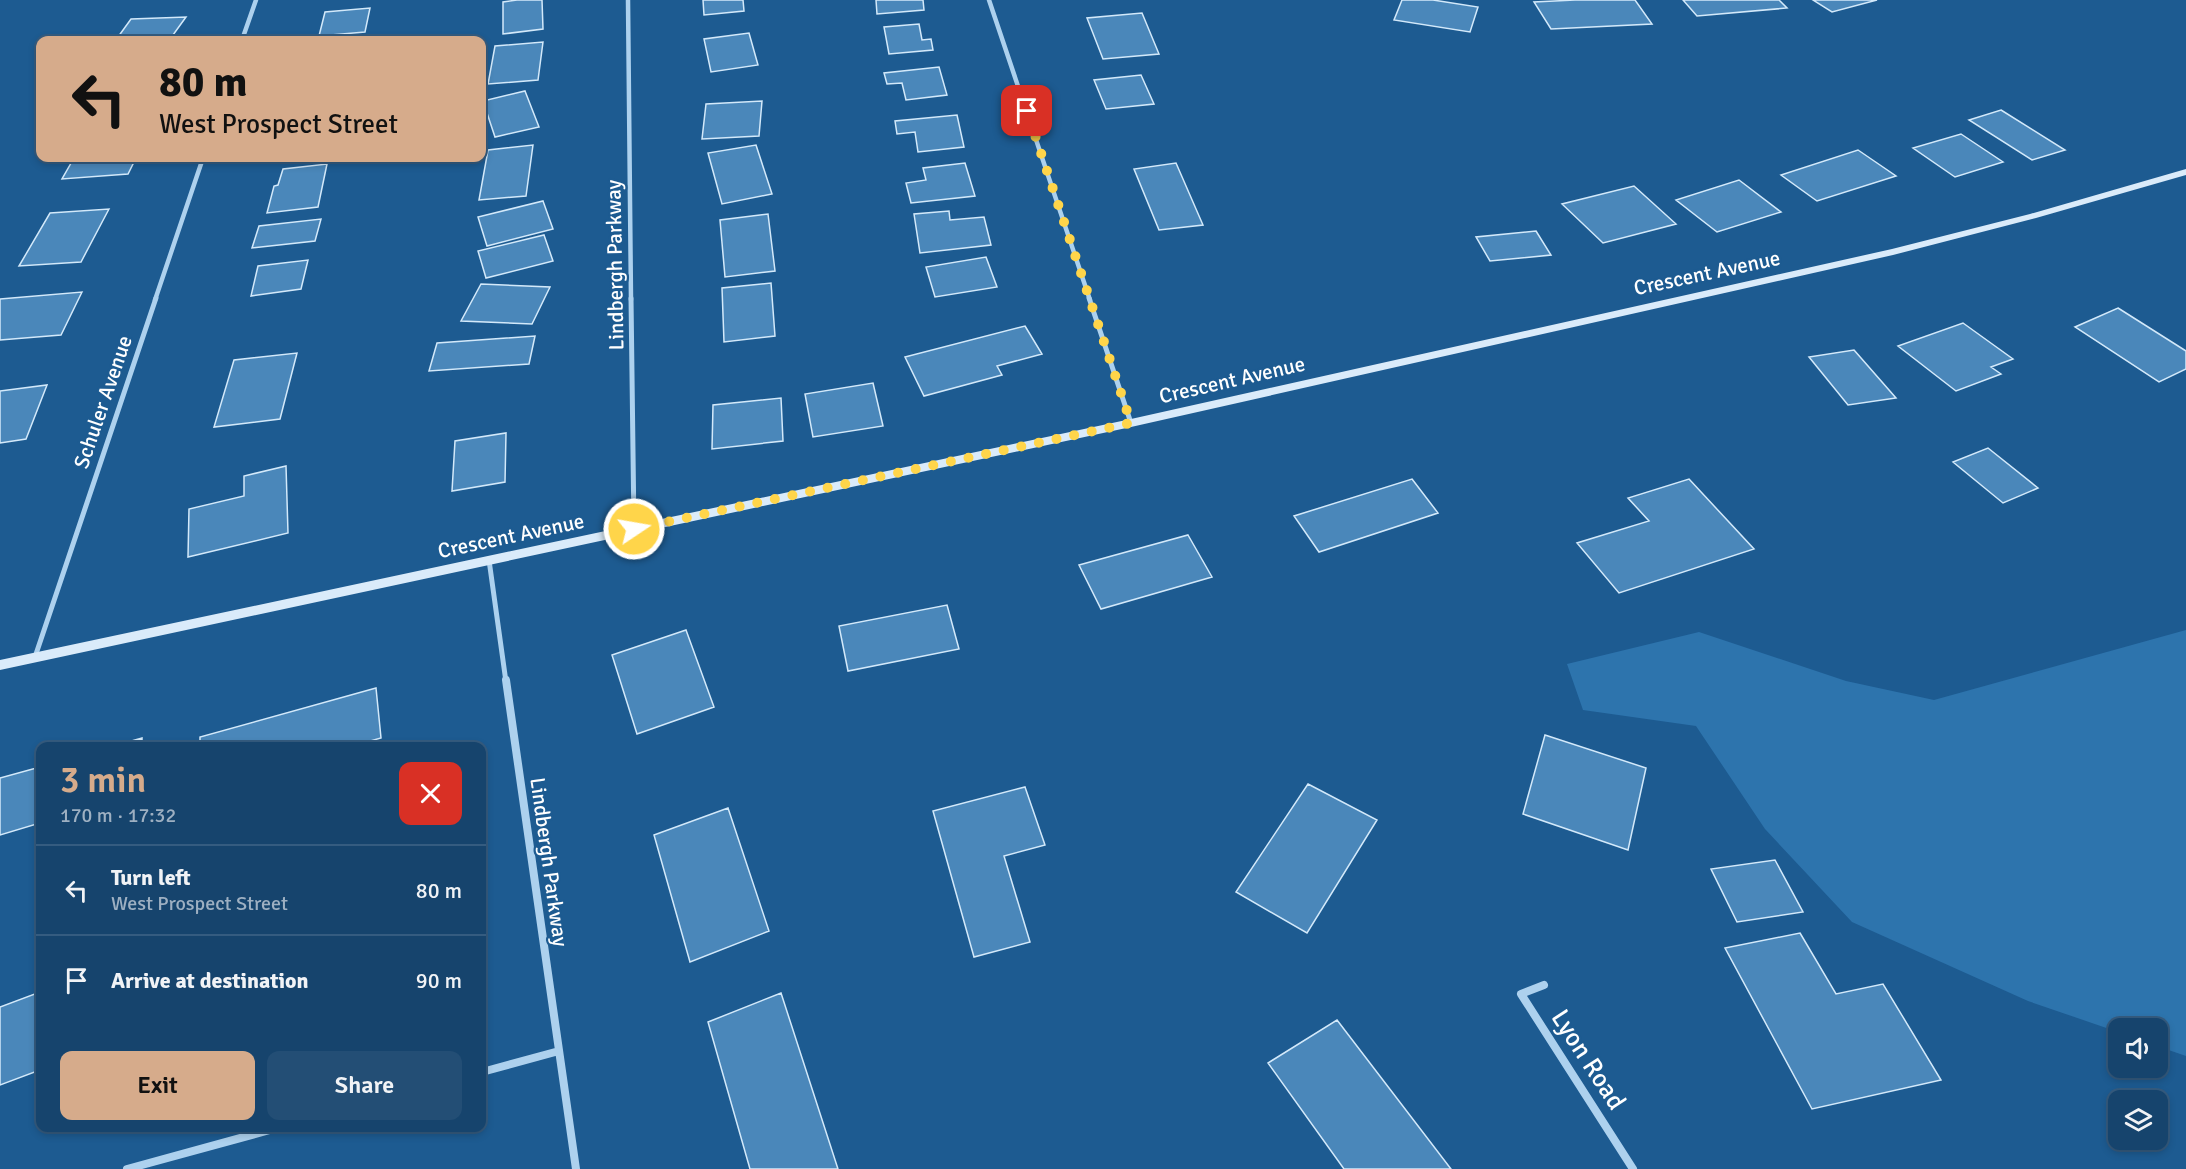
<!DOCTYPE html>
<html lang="en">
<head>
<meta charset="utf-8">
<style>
  body { margin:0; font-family:Signika,sans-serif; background:#234e75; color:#f1f3f6; height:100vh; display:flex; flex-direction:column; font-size:22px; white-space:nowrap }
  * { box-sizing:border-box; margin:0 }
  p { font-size:20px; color:#9eb0c2 }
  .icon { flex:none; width:33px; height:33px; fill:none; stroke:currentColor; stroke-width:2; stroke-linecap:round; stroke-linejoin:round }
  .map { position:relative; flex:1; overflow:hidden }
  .side { position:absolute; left:36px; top:742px; width:450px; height:390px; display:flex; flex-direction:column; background:#16446d; border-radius:12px; box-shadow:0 3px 9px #0003,0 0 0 2px #355c80 }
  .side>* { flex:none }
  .hud { position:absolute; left:36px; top:36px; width:450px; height:126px; border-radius:12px; box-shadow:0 3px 9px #0003,0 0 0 2px #355c80; background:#d6ab8b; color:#111; overflow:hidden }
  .buttons { position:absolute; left:2108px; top:1018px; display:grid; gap:12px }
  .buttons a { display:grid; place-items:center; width:60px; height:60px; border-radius:12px; background:#16446d; box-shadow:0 3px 9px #0003,0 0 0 2px #355c80; font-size:30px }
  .pin { position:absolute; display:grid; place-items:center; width:51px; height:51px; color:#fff; margin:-26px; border-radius:12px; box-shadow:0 3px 9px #0006 }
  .me { position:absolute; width:66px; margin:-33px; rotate:78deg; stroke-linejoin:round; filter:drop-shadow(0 0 4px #0008) }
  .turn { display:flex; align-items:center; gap:21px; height:126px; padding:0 24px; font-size:27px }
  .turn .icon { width:78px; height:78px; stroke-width:2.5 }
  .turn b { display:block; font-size:42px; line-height:51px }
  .round { display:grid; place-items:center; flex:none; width:63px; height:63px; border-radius:12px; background:#234e75 }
  .overview { display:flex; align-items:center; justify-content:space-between; height:102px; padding:0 24px }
  h1 { font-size:36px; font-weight:600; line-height:45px; color:#d6ab8b }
  .button { display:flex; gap:12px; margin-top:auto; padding:12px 24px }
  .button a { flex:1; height:69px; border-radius:12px; background:#d6ab8b; color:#111; font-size:24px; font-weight:600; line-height:69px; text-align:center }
  .button a+a { background:#234e75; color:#f1f3f6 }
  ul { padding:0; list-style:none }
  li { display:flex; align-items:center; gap:18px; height:90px; padding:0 24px; border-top:2px solid #355c80 }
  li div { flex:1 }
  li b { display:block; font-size:22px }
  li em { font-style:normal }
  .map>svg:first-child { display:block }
  .green { fill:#2d74ad }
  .building { fill:#4a87ba; stroke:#d3e9fa; stroke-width:1.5 }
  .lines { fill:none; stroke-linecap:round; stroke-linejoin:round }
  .street-far2 { stroke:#add1ee; stroke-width:4.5 }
  .street-far1 { stroke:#add1ee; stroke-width:5 }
  .street { stroke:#add1ee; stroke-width:8 }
  .secondary { fill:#daebfa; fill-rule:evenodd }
  .route { stroke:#ffd54a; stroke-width:10; stroke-dasharray:0 18 }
  .labels { text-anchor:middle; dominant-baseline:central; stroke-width:4.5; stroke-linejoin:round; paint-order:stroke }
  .street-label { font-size:21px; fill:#fff; stroke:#1d5b91 }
  .near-street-label { font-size:26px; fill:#fff; stroke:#1d5b91 }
</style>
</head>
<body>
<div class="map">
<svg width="2186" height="1169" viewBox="0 0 2186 1169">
  <rect width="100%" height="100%" fill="#1d5b91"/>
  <path class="green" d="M 2186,630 L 2186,1056 L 2157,1046 L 2157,1029 L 2118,1029 L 2118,1032 L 2028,1001 L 1852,922 L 1765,829 L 1696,726 L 1583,710 L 1567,664 L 1699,632 L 1846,681 L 1934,700 Z"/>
  <path class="building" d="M 517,0 L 542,0 L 543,29 L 503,34 L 503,2 Z
    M 703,0 L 743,0 L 744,11 L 704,15 Z
    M 876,0 L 923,0 L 924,10 L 877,14 Z
    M 1402,0 L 1433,0 L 1478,7 L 1470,32 L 1394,20 Z
    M 1575,0 L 1635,0 L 1652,24 L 1551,29 L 1534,2 Z
    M 1683,0 L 1779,0 L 1787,8 L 1697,16 Z
    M 1813,0 L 1877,0 L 1832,12 Z
    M 370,8 L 365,32 L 319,36 L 325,12 Z
    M 1142,13 L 1159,54 L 1103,59 L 1087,18 Z
    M 186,17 L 173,35 L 118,37 L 131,19 Z
    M 919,24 L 922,40 L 931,39 L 933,50 L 889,54 L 884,27 Z
    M 749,33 L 758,65 L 711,72 L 704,39 Z
    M 543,42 L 538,80 L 488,84 L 495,46 Z
    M 939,67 L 947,95 L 906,100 L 902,83 L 887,84 L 884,73 Z
    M 1141,75 L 1154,104 L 1106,109 L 1094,80 Z
    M 525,91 L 539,127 L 495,137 L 483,101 Z
    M 762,101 L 759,136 L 702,139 L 706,104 Z
    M 2001,110 L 2065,150 L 2032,160 L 1969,120 Z
    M 957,115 L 964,147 L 918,152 L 915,132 L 897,134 L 895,121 Z
    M 1961,134 L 2003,162 L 1955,177 L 1913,148 Z
    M 533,145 L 526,196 L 479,200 L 488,150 Z
    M 756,145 L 772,194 L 722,204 L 708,153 Z
    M 1858,150 L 1896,176 L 1817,201 L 1781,175 Z
    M 74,158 L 136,158 L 128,174 L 62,179 Z
    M 965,163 L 975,196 L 911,203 L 906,183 L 926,180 L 923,168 Z
    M 1176,163 L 1203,225 L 1159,230 L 1134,169 Z
    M 327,164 L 318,207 L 267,213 L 274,186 L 278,185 L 283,169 Z
    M 1739,180 L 1781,212 L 1717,232 L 1676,200 Z
    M 1634,186 L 1676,224 L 1603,243 L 1562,204 Z
    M 543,201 L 553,229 L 487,246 L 478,217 Z
    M 109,209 L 81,262 L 19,266 L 50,213 Z
    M 949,211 L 950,220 L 984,217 L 991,245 L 920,253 L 914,214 Z
    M 768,214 L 775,271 L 725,277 L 720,220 Z
    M 321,219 L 315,241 L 252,248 L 259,226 Z
    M 1536,231 L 1551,255 L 1490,261 L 1476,237 Z
    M 544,235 L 553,261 L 486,278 L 478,251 Z
    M 986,257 L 997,287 L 935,297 L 926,267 Z
    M 308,260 L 301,289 L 251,296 L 258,266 Z
    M 771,283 L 775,336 L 724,342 L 722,288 Z
    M 481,284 L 550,287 L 532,324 L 461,321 Z
    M 82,292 L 61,335 L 0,340 L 0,299 Z
    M 2118,308 L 2186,351 L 2186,369 L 2159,382 L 2075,327 Z
    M 1963,323 L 2013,359 L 1991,367 L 2001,374 L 1956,391 L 1898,346 Z
    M 1025,326 L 1042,354 L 997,366 L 1002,375 L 924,396 L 905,357 Z
    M 535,336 L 529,364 L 429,371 L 437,343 Z
    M 1854,350 L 1896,398 L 1848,405 L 1809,357 Z
    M 297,353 L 280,419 L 214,427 L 234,360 Z
    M 873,383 L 883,426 L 813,437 L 805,394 Z
    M 47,385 L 26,439 L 0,443 L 0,391 Z
    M 781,398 L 783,441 L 712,449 L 713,405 Z
    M 506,433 L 505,482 L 452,491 L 455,441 Z
    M 1988,448 L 2038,488 L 2003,503 L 1953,462 Z
    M 286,466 L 288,533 L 188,557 L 189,509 L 244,496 L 244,476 Z
    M 1412,479 L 1438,513 L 1319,552 L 1294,516 Z
    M 1689,479 L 1754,549 L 1619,593 L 1577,543 L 1649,521 L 1628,498 Z
    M 1188,535 L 1212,577 L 1101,609 L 1079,565 Z
    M 947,605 L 959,649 L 848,671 L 839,626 Z
    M 686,630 L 714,707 L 637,734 L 612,655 Z
    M 376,688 L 381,738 L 349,747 L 200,747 L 200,737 Z
    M 1545,735 L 1646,768 L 1628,850 L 1523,814 Z
    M 142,738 L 142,747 L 110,747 Z
    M 40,767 L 40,823 L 0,835 L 0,778 Z
    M 1308,784 L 1377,820 L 1307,933 L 1236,892 Z
    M 1025,787 L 1045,845 L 1004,856 L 1030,942 L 974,957 L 933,811 Z
    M 728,808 L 769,931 L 690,962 L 654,835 Z
    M 1775,860 L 1803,912 L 1737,922 L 1711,869 Z
    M 1800,933 L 1836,994 L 1883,984 L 1941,1080 L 1812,1109 L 1725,948 Z
    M 40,992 L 40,1070 L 0,1085 L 0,1007 Z
    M 781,993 L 838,1169 L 750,1169 L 708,1022 Z
    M 1337,1020 L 1451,1169 L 1344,1169 L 1268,1063 Z"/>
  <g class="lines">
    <path class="street-far2" d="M 628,0 L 631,300
      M 989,0 L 1090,300
      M 242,40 L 256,0
      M 155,300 L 203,158"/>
    <path class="street-far1" d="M 631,298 L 634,529
      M 1089,298 L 1131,423
      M 489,560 L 506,682
      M 35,657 L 156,298"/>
    <path class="street" d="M 506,680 L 576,1169
      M 1544,985 L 1521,994 L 1633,1169
      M 482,1072 L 559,1051
      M 127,1169 L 277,1128"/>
    <path class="secondary" d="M 2186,169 L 2186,175 L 2036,218 L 1893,255 L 1131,427 L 0,670 L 0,660 L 1131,419 L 1892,249 L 2030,214 Z"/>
  </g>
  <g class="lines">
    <path class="route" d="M 634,529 L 1131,423 L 1027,111"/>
  </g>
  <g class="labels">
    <g class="street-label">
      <text transform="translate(615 265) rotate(-91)">Lindbergh Parkway</text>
      <text transform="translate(1707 273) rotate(-12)">Crescent Avenue</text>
      <text transform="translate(1232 380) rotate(-13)">Crescent Avenue</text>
      <text transform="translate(103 402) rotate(-71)">Schuler Avenue</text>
      <text transform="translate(511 536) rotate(-12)">Crescent Avenue</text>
      <text transform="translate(549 862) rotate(82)">Lindbergh Parkway</text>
    </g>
    <g class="near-street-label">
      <text transform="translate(1588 1060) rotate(57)">Lyon Road</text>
    </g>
  </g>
</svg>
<div class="buttons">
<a><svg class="icon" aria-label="sound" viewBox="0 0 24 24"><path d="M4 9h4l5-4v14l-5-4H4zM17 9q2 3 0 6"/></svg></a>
<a><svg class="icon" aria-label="layers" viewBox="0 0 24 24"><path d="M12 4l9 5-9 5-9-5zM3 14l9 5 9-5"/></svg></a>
</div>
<div class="pin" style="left:1027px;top:111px;background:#d93025"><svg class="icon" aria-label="arrive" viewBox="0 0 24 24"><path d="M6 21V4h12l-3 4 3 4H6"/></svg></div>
<svg class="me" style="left:634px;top:529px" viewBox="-20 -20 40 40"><circle r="17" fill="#ffd54a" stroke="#fff" stroke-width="3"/><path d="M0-11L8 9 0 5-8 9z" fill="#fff"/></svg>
<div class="hud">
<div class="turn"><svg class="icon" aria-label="left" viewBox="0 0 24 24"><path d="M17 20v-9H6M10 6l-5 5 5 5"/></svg><div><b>80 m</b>West Prospect Street</div></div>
</div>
<section class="side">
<div class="overview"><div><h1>3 min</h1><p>170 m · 17:32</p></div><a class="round" style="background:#d93025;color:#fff"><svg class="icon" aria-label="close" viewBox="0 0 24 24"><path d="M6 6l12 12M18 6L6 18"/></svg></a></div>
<ul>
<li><svg class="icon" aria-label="left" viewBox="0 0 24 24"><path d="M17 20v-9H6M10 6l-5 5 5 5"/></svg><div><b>Turn left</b><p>West Prospect Street</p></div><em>80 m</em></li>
<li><svg class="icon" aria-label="arrive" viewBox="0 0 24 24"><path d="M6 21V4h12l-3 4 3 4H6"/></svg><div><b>Arrive at destination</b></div><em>90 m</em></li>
</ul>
<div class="button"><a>Exit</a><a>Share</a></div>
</section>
</div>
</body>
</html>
